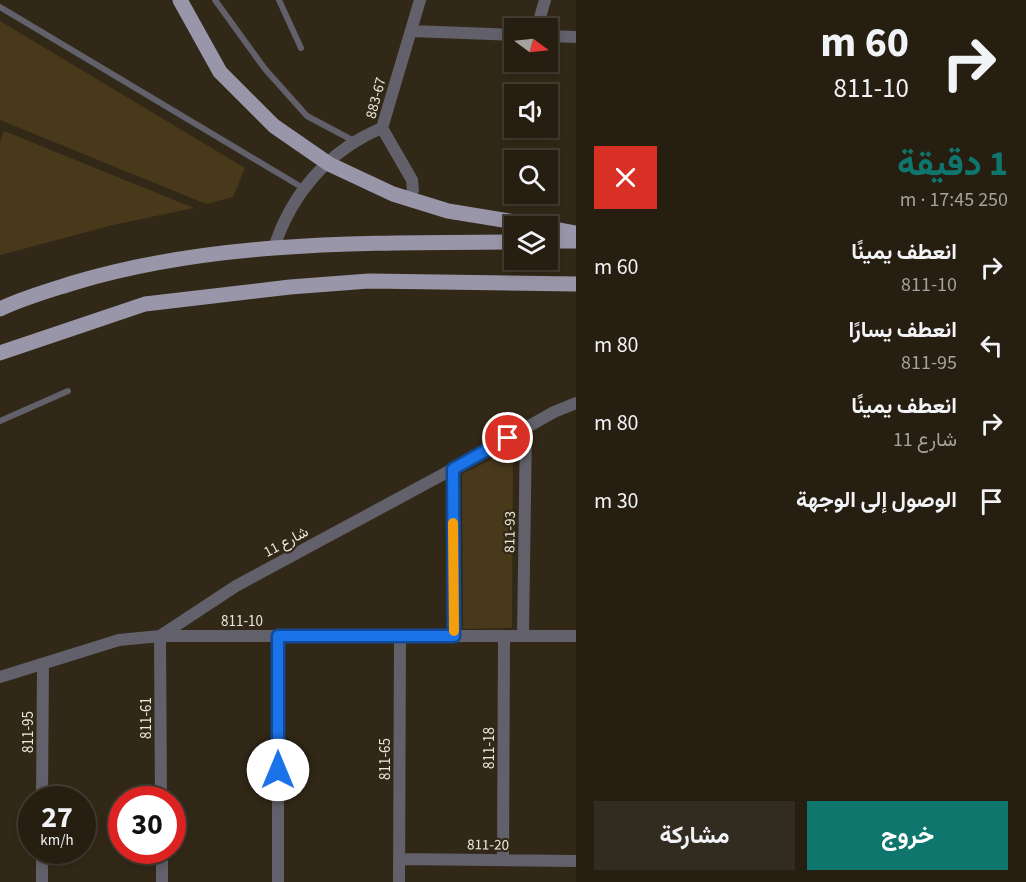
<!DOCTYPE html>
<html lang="ar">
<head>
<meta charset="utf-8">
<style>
  body { margin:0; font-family:"Source Sans 3",Vazirmatn,sans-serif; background:#322b1f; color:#f1f3f6; direction:rtl; height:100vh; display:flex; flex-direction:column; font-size:22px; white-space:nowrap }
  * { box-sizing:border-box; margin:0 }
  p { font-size:20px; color:#a4a29f }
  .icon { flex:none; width:33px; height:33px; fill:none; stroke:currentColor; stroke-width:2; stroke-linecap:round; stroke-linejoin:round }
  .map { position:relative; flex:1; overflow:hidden; direction:ltr }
  .details { display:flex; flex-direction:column; background:#261e11; width:450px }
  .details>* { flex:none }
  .top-card { background:#261e11; color:#f1f3f6; overflow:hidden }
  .needle { width:39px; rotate:105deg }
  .fabs { position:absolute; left:504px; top:18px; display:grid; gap:12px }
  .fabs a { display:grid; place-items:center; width:54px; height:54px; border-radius:0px; background:#261e11; box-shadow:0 3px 9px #0003,0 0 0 2px #423c31; font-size:30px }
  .speed { position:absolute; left:18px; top:786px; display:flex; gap:12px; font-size:30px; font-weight:700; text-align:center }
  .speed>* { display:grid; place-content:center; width:78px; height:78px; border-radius:50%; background:#261e11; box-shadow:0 3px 9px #0003,0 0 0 2px #423c31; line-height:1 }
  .speed small { font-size:15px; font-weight:400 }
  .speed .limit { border:9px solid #d22; background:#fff; color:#111 }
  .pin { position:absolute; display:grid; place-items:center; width:51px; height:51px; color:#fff; margin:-26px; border:3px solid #fff; border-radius:50%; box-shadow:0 2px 6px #0007 }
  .me { position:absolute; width:66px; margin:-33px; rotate:0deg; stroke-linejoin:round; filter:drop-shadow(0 0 4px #0008) }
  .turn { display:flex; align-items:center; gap:21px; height:126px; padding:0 18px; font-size:27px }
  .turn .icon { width:78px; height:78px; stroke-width:2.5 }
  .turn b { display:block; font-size:42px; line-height:51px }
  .round { display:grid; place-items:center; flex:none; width:63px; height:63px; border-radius:0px; background:#322b1f }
  .head { display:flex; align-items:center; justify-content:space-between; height:102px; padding:0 18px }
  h1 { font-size:36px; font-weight:700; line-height:45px; color:#0f766e }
  .primary-button { display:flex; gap:12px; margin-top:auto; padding:12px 18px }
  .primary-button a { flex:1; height:69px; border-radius:0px; background:#0f766e; color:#fff; font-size:24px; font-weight:700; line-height:69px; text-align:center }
  .primary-button a+a { background:#322b1f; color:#f1f3f6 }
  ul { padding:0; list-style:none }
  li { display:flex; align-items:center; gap:18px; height:78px; padding:0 18px }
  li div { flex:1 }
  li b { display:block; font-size:22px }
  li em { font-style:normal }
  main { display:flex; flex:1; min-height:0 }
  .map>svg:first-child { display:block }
  .green { fill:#48391b }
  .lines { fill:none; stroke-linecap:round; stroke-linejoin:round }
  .service { stroke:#62606a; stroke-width:6 }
  .minor { stroke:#62606a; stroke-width:12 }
  .primary { stroke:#9996a9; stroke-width:15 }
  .route-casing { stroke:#114b97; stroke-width:15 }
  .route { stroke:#1a73e8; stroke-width:10 }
  .slow { stroke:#f59e0b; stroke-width:10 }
  .labels { text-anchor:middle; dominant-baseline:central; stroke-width:4.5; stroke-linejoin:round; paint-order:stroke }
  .street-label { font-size:15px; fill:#ede7dc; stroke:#322817 }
</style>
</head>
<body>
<main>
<section class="details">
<div class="top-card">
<div class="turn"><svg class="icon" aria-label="right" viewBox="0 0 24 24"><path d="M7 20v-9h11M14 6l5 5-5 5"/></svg><div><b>60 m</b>811-10</div></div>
</div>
<div class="head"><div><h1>1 دقيقة</h1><p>250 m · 17:45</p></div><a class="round" style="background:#d93025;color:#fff"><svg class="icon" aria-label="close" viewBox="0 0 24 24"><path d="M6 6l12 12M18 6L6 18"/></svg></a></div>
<ul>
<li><svg class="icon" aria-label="right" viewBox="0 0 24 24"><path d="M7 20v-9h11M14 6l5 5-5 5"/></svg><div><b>انعطف يمينًا</b><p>811-10</p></div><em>60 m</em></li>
<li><svg class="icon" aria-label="left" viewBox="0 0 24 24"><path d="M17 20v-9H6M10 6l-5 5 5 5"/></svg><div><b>انعطف يسارًا</b><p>811-95</p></div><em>80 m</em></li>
<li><svg class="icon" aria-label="right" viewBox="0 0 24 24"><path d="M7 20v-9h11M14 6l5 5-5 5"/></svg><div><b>انعطف يمينًا</b><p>شارع 11</p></div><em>80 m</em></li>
<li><svg class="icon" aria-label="arrive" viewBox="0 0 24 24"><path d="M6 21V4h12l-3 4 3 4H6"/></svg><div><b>الوصول إلى الوجهة</b></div><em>30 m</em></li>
</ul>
<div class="primary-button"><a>خروج</a><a>مشاركة</a></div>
</section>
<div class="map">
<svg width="576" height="882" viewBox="0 0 576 882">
  <rect width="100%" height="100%" fill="#322817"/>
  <path class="green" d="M 0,21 L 245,168 L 233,197 L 206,204 L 0,120 Z
    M 4,131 L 194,208 L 113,225 L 0,255 L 0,141 Z
    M 513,449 L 512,628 L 463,629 L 462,474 Z"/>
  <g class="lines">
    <path class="service" d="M 215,0 L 265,69 L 307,116 L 354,141
      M 279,0 L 301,48
      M 0,7 L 303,188
      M 0,421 L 68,391"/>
    <path class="minor" d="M 537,28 L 545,0
      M 411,31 L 514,35
      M 548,36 L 576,37
      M 409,198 L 413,190 L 412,180 L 382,128 L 420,0
      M 274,248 C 291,194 329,150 382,128
      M 453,469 L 454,636
      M 523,636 L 526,427
      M 0,677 L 119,640 L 160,636 L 236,586 L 453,469 L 554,412 L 576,403
      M 42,800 L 43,665
      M 161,800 L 160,636 L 576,636
      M 162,850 L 162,882
      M 400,859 L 576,861
      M 503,860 L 504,636
      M 42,882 L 42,850
      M 278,882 L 278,636
      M 399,882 L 400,636"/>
    <path class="primary" d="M 180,0 L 220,72 L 274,126 L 329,164 L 393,194 L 448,211 L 539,226
      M 548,228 L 576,233
      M 548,241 L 576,241
      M 0,309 C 23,298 48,291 73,283 C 216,240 367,243 514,242
      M 0,353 L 145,304 L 290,287 L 369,281 L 576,284"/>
  </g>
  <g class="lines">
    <g class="route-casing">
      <path id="route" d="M 278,770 L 278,636 L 454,636 L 453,469 L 508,438"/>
    </g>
    <use href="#route" class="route"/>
    <path class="slow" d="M 453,523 L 454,631"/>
  </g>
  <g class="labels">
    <g class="street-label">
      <text transform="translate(376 98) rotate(-75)">883-67</text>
      <text transform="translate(510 532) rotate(-89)">811-93</text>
      <text transform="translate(286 542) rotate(-28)">شارع 11</text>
      <text x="242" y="621">811-10</text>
      <text transform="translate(146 718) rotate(-90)">811-61</text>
      <text transform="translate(28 732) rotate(-90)">811-95</text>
      <text transform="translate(489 748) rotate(-90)">811-18</text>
      <text transform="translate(385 759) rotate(-90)">811-65</text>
      <text transform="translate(488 845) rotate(1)">811-20</text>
    </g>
  </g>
</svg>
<div class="fabs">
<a><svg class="needle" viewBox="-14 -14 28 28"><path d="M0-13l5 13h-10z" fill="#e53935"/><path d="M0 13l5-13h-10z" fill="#a4a29f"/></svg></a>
<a><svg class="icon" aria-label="sound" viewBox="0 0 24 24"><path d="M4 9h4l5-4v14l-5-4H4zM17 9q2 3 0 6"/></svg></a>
<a><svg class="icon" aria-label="search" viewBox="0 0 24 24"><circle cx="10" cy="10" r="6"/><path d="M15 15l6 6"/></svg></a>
<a><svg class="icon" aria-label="layers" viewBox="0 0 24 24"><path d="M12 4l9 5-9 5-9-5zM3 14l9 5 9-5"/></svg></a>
</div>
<div class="speed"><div>27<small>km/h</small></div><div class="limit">30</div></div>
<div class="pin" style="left:508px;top:438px;background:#d93025"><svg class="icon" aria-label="arrive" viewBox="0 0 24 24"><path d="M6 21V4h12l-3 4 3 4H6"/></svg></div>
<svg class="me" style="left:278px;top:770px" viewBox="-20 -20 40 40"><circle r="19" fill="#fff"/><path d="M0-13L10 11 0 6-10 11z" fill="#1a73e8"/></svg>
</div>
</main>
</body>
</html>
